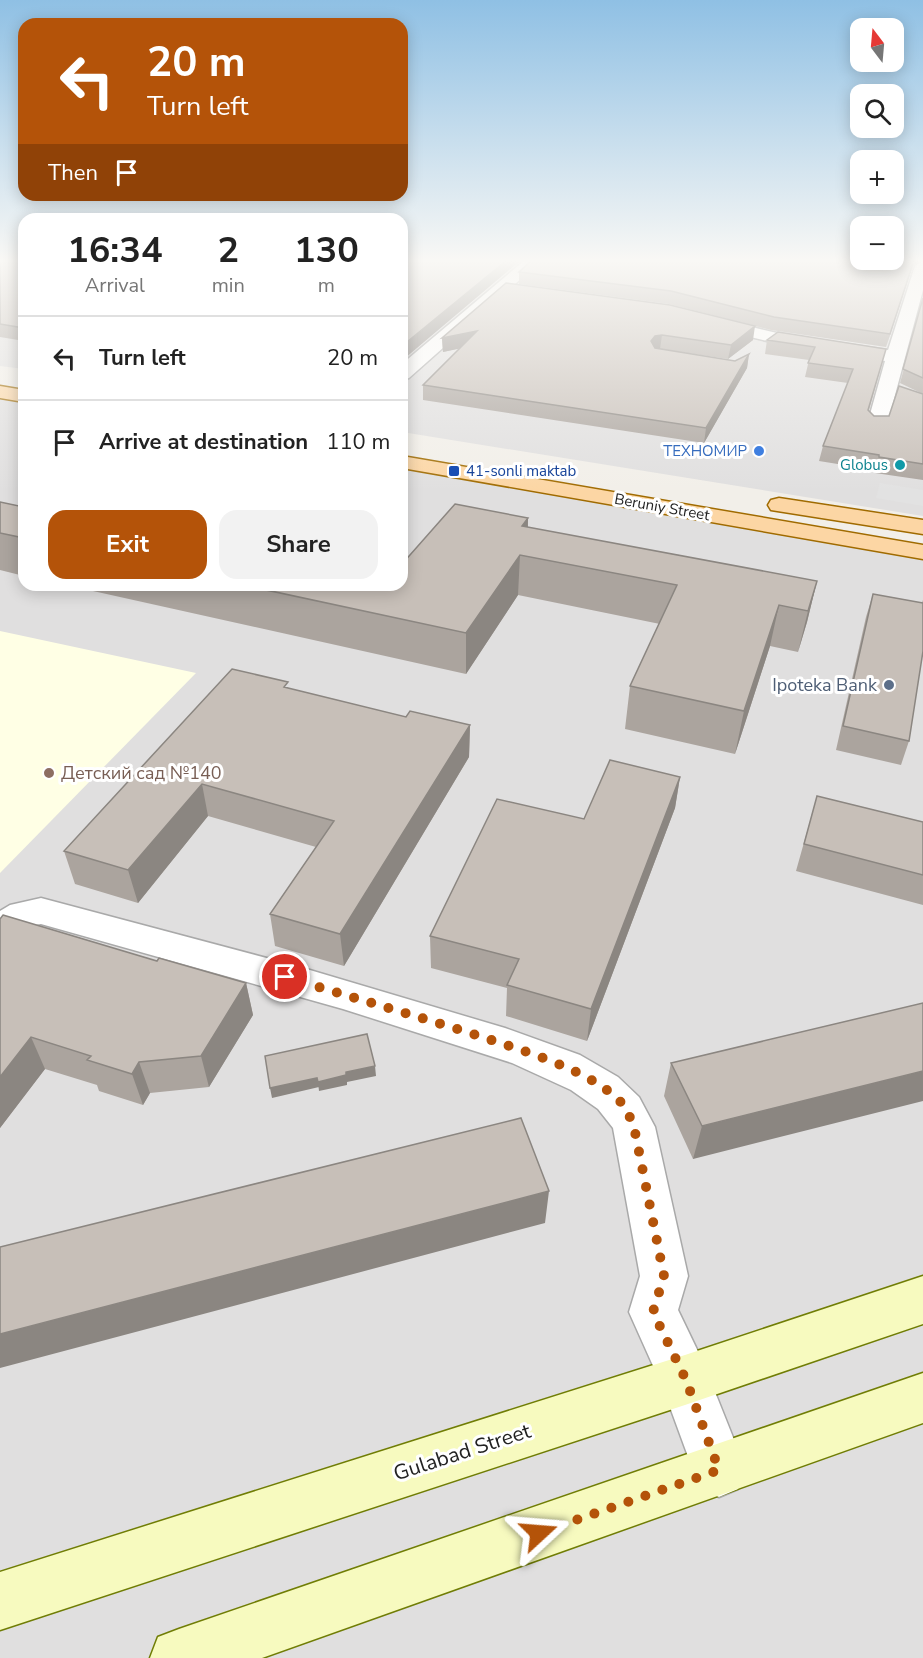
<!DOCTYPE html>
<html lang="en">
<head>
<meta charset="utf-8">
<style>
  body { margin:0; font-family:"Nunito Sans",sans-serif; background:#f2f2f2; color:#222; height:100vh; display:flex; flex-direction:column; font-size:22px; white-space:nowrap }
  * { box-sizing:border-box; margin:0 }
  p { font-size:20px; color:#767676 }
  .icon { flex:none; width:33px; height:33px; fill:none; stroke:currentColor; stroke-width:2; stroke-linecap:round; stroke-linejoin:round }
  .map { position:relative; flex:1; overflow:hidden }
  .sheet { position:absolute; left:18px; top:213px; width:390px; height:378px; display:flex; flex-direction:column; background:#fff; border-radius:18px; box-shadow:0 3px 15px #0003 }
  .sheet>* { flex:none }
  .top-card { position:absolute; left:18px; top:18px; width:390px; height:183px; border-radius:18px; box-shadow:0 3px 15px #0003; background:#b45309; color:#fff; overflow:hidden }
  .needle { width:39px; rotate:344deg }
  .tools { position:absolute; left:850px; top:18px; display:grid; gap:12px }
  .tools a { display:grid; place-items:center; width:54px; height:54px; border-radius:12px; background:#fff; box-shadow:0 3px 15px #0003; font-size:30px }
  .pin { position:absolute; display:grid; place-items:center; width:51px; height:51px; color:#fff; margin:-26px; border:3px solid #fff; border-radius:50%; box-shadow:0 2px 6px #0007 }
  .me { position:absolute; width:66px; margin:-33px; rotate:71deg; stroke-linejoin:round; filter:drop-shadow(0 0 4px #0008) }
  .turn { display:flex; align-items:center; gap:21px; height:126px; padding:0 30px; font-size:27px }
  .turn .icon { width:78px; height:78px; stroke-width:2.5 }
  .turn b { display:block; font-size:42px; line-height:51px }
  .then { display:flex; align-items:center; height:57px; padding:0 30px; background:#0003; gap:12px; font-size:22px }
  .eta { display:flex; justify-content:space-evenly; align-items:center; height:102px; text-align:center }
  .eta b { font-size:36px; font-weight:700; line-height:42px }
  .primary-button { display:flex; gap:12px; margin-top:auto; padding:12px 30px }
  .primary-button a { flex:1; height:69px; border-radius:18px; background:#b45309; color:#fff; font-size:24px; font-weight:700; line-height:69px; text-align:center }
  .primary-button a+a { background:#f2f2f2; color:#222 }
  ul { padding:0; list-style:none }
  li { display:flex; align-items:center; gap:18px; height:84px; padding:0 30px; border-top:2px solid #e0e0e0 }
  li div { flex:1 }
  li b { display:block; font-size:22px }
  li em { font-style:normal }
  .map>svg:first-child { display:block }
  .residential { fill:#e0dfdf }
  .education { fill:#ffffe5 }
  .parking { fill:#e2e2e2 }
  .lines { fill:none; stroke-linecap:round; stroke-linejoin:round }
  .street-casing { stroke:#a9a9a9; stroke-width:3 }
  .secondary-casing { stroke:#707d05; stroke-width:3 }
  .primary-casing { stroke:#a06b00; stroke-width:3 }
  .street { fill:#fff; fill-rule:evenodd }
  .secondary { fill:#f7fabf; fill-rule:evenodd }
  .primary { fill:#fcd6a4; fill-rule:evenodd }
  .wall { fill:#aba49e }
  .shaded-wall { fill:#8b8681 }
  .building { fill:#c7bfb8; stroke:#8b8681; stroke-width:1.5 }
  .route { stroke:#b45309; stroke-width:10; stroke-dasharray:0 18 }
  .shop-dot { fill:#3f7fe0; stroke:#fff; stroke-width:2 }
  .culture-dot { fill:#0f9aa8; stroke:#fff; stroke-width:2 }
  .transit-dot { fill:#1a4fb4; stroke:#fff; stroke-width:2 }
  .service-dot { fill:#5c6f8a; stroke:#fff; stroke-width:2 }
  .education-dot { fill:#8d6e63; stroke:#fff; stroke-width:2 }
  .labels { text-anchor:middle; dominant-baseline:central; stroke-width:6; stroke-linejoin:round; paint-order:stroke }
  .far-shop-label { font-size:15px; fill:#366cbe; stroke:#fff; text-anchor:end }
  .far-culture-label { font-size:15px; fill:#0d838f; stroke:#fff; text-anchor:end }
  .far-transit-label { font-size:15px; fill:#164399; stroke:#fff; text-anchor:start }
  .far-street-label { font-size:15px; fill:#222; stroke:#fff }
  .service-label { font-size:18px; fill:#4e5e75; stroke:#fff; text-anchor:end }
  .education-label { font-size:18px; fill:#785e54; stroke:#fff; text-anchor:start }
  .near-street-label { font-size:21px; fill:#222; stroke:#fff }
</style>
</head>
<body>
<div class="map">
<svg width="923" height="1658" viewBox="0 0 923 1658">
  <rect width="100%" height="100%" fill="#f2efe9"/>
  <path class="residential" d="M 0,260 L 24,260 L 24,369 L 0,366 Z
    M 402,260 L 923,260 L 923,516 L 402,432 Z
    M 0,392 L 24,396 L 24,585 L 402,585 L 402,462 L 923,552 L 923,1658 L 0,1658 Z"/>
  <path class="education" d="M 0,631 L 196,673 L 0,873 Z"/>
  <path class="parking" d="M 880,483 L 923,490 L 923,506 L 876,498 Z"/>
  <g class="lines">
    <g class="street-casing">
      <path id="street" d="M 525,260 L 542,260 L 409,378 L 402,380 L 402,364 Z
        M 923,261 L 923,290 L 887,425 L 884,429 L 870,429 L 867,425 L 885,361 L 839,353 L 833,352 L 830,348 L 833,344 L 839,343 L 888,350 L 915,266 Z
        M 710,317 L 777,333 L 780,337 L 777,341 L 771,342 L 704,326 L 701,322 L 704,318 Z
        M 41,898 L 293,965 L 505,1028 L 580,1055 L 618,1077 L 639,1097 L 655,1127 L 688,1276 L 678,1310 L 703,1362 L 746,1470 L 738,1489 L 719,1497 L 700,1489 L 663,1388 L 629,1312 L 640,1276 L 613,1128 L 598,1109 L 571,1090 L 512,1063 L 343,1009 L 41,924 C 23,926 16,942 0,947 L 0,911 L 10,905 Z"/>
    </g>
    <g class="secondary-casing">
      <path id="secondary" d="M 923,1276 L 923,1324 L 685,1405 L 0,1630 L 0,1572 L 685,1355 Z
        M 923,1373 L 923,1423 L 262,1658 L 150,1658 L 158,1637 L 179,1629 Z"/>
    </g>
    <g class="primary-casing">
      <path id="primary" d="M 0,386 L 24,390 L 24,402 L 0,398 Z
        M 402,456 L 923,545 L 923,559 L 402,468 Z
        M 779,498 L 923,520 L 923,534 L 771,510 L 768,505 L 771,500 Z"/>
    </g>
    <use href="#street" class="street"/>
    <use href="#secondary" class="secondary"/>
    <use href="#primary" class="primary"/>
  </g>
  <path class="wall" d="M 0,260 L 24,260 L 24,341 L 0,337 Z
    M 532,260 L 921,260 L 913,265 L 886,347 L 771,330 L 669,304 L 519,284 L 519,272 Z
    M 506,283 L 753,340 L 728,359 L 660,349 L 735,361 L 749,354 L 747,368 L 704,443 L 423,400 L 423,385 L 460,348 L 443,352 L 442,338 Z
    M 923,298 L 923,394 L 900,383 Z
    M 767,340 L 886,349 L 869,410 L 874,416 L 889,416 L 923,394 L 923,480 L 875,473 L 875,470 L 819,461 L 823,446 L 848,383 L 805,377 L 809,360 L 765,354 Z
    M 0,502 L 24,507 L 24,576 L 0,570 Z
    M 528,518 L 528,528 L 817,581 L 807,622 L 798,652 L 770,646 L 735,754 L 625,729 L 630,686 L 660,624 L 518,595 L 466,674 L 66,585 L 402,585 Z
    M 873,594 L 922,603 L 923,600 L 923,657 L 922,656 L 909,741 L 901,765 L 836,750 L 866,617 Z
    M 288,688 L 406,717 L 470,725 L 469,757 L 344,966 L 275,946 L 270,914 L 316,847 L 208,816 L 138,903 L 75,884 L 64,851 Z
    M 680,777 L 675,808 L 587,1041 L 506,1016 L 507,988 L 431,968 L 430,936 L 584,819 Z
    M 817,796 L 923,822 L 923,905 L 796,871 Z
    M 0,919 L 157,961 L 246,983 L 253,1015 L 209,1087 L 150,1093 L 143,1105 L 99,1091 L 97,1085 L 45,1069 L 0,1128 Z
    M 923,1003 L 693,1159 L 664,1096 L 671,1063 Z"/>
  <path class="shaded-wall" d="M 507,260 L 521,260 L 404,359 L 402,360 L 402,346 Z
    M 914,260 L 921,260 L 913,265 L 886,347 L 890,334 Z
    M 755,326 L 753,340 L 728,359 L 731,345 Z
    M 477,331 L 477,345 L 443,352 L 442,338 Z
    M 662,335 L 660,349 L 654,350 L 651,341 L 655,336 Z
    M 749,354 L 747,368 L 704,443 L 706,428 Z
    M 528,518 L 527,556 L 522,526 Z
    M 520,555 L 518,595 L 466,674 L 466,633 Z
    M 817,581 L 807,622 L 798,652 L 808,611 Z
    M 779,605 L 770,646 L 735,754 L 744,711 Z
    M 470,725 L 469,757 L 344,966 L 340,934 Z
    M 680,777 L 675,808 L 587,1041 L 591,1009 Z
    M 202,784 L 208,816 L 138,903 L 128,870 Z
    M 246,983 L 253,1015 L 209,1087 L 201,1056 Z
    M 31,1037 L 45,1069 L 0,1128 L 0,1077 Z
    M 139,1062 L 150,1093 L 143,1105 L 132,1074 Z
    M 375,1066 L 376,1076 L 347,1082 L 347,1085 L 319,1091 L 318,1082 L 346,1072 Z
    M 923,1071 L 923,1101 L 693,1159 L 702,1126 Z
    M 317,1078 L 319,1087 L 272,1098 L 270,1088 Z
    M 549,1191 L 545,1223 L 0,1368 L 0,1334 Z"/>
  <path class="building" d="M 0,260 L 24,260 L 24,328 L 0,324 Z
    M 402,260 L 507,260 L 402,346 Z
    M 532,260 L 914,260 L 890,334 L 774,317 L 671,291 L 519,272 Z
    M 506,283 L 670,305 L 755,326 L 731,345 L 662,335 L 655,336 L 651,341 L 655,348 L 735,361 L 749,354 L 706,428 L 423,385 L 477,331 L 442,338 Z
    M 923,298 L 923,378 L 903,369 Z
    M 778,332 L 886,349 L 868,410 L 874,416 L 889,416 L 899,386 L 923,394 L 923,464 L 879,457 L 879,455 L 823,446 L 853,369 L 808,363 L 815,347 L 767,340 Z
    M 0,502 L 24,507 L 24,538 L 0,533 Z
    M 455,504 L 528,518 L 522,526 L 817,581 L 808,611 L 779,605 L 744,711 L 630,686 L 677,585 L 520,555 L 466,633 L 243,585 L 402,585 L 402,564 Z
    M 873,594 L 923,603 L 923,651 L 909,741 L 843,726 Z
    M 232,669 L 288,682 L 284,687 L 406,717 L 410,711 L 470,725 L 340,934 L 270,914 L 334,821 L 202,784 L 128,870 L 64,851 Z
    M 610,760 L 680,777 L 591,1009 L 507,985 L 519,959 L 430,936 L 497,799 L 584,819 Z
    M 817,796 L 923,822 L 923,875 L 804,844 Z
    M 3,915 L 157,961 L 159,958 L 246,983 L 201,1056 L 139,1062 L 132,1074 L 87,1060 L 91,1056 L 31,1037 L 0,1077 L 0,919 Z
    M 923,1003 L 923,1071 L 702,1126 L 671,1063 Z
    M 367,1034 L 375,1066 L 346,1072 L 346,1075 L 318,1082 L 317,1078 L 270,1088 L 265,1056 Z
    M 521,1118 L 549,1191 L 0,1334 L 0,1247 Z"/>
  <linearGradient id="sky" x2="0" y2="1"><stop stop-color="#8fc0e4"/><stop offset="0.53" stop-color="#f9f8f5"/><stop offset="1" stop-color="#f9f8f5" stop-opacity="0"/></linearGradient>
  <rect width="923" height="492" fill="url(#sky)"/>
  <g class="lines">
    <path class="route" d="M 285,977 C 348,996 410,1014 473,1034 C 514,1048 597,1071 624,1106 C 628,1112 631,1120 634,1127 L 664,1276 L 653,1312 L 686,1380 L 719,1470 L 539,1533"/>
  </g>
  <circle class="shop-dot" cx="759" cy="451" r="6"/>
  <circle class="culture-dot" cx="900" cy="465" r="6"/>
  <rect class="transit-dot" x="448" y="465" width="12" height="12" rx="3"/>
  <circle class="service-dot" cx="889" cy="685" r="6"/>
  <circle class="education-dot" cx="49" cy="773" r="6"/>
  <g class="labels">
    <g class="far-shop-label">
      <text x="747" y="451">ТЕХНОМИР</text>
    </g>
    <g class="far-culture-label">
      <text x="888" y="465">Globus</text>
    </g>
    <g class="far-transit-label">
      <text x="466" y="471">41-sonli maktab</text>
    </g>
    <g class="far-street-label">
      <text transform="translate(662 507) rotate(10)">Beruniy Street</text>
    </g>
    <g class="service-label">
      <text x="877" y="685">Ipoteka Bank</text>
    </g>
    <g class="education-label">
      <text x="61" y="773">Детский сад №140</text>
    </g>
    <g class="near-street-label">
      <text transform="translate(462 1452) rotate(-18)">Gulabad Street</text>
    </g>
  </g>
</svg>
<div class="tools">
<a><svg class="needle" viewBox="-14 -14 28 28"><path d="M0-13l5 13h-10z" fill="#e53935"/><path d="M0 13l5-13h-10z" fill="#767676"/></svg></a>
<a><svg class="icon" aria-label="search" viewBox="0 0 24 24"><circle cx="10" cy="10" r="6"/><path d="M15 15l6 6"/></svg></a>
<a>+</a>
<a>−</a>
</div>
<div class="pin" style="left:285px;top:977px;background:#d93025"><svg class="icon" aria-label="arrive" viewBox="0 0 24 24"><path d="M6 21V4h12l-3 4 3 4H6"/></svg></div>
<svg class="me" style="left:539px;top:1533px" viewBox="-20 -20 40 40"><path d="M0-17L14 15 0 8-14 15z" fill="#b45309" stroke="#fff" stroke-width="4"/></svg>
<div class="top-card">
<div class="turn"><svg class="icon" aria-label="left" viewBox="0 0 24 24"><path d="M17 20v-9H6M10 6l-5 5 5 5"/></svg><div><b>20 m</b>Turn left</div></div>
<div class="then">Then<svg class="icon" aria-label="arrive" viewBox="0 0 24 24"><path d="M6 21V4h12l-3 4 3 4H6"/></svg></div>
</div>
<section class="sheet">
<div class="eta">
<div><b>16:34</b><p>Arrival</p></div>
<div><b>2</b><p>min</p></div>
<div><b>130</b><p>m</p></div>
</div>
<ul>
<li><svg class="icon" aria-label="left" viewBox="0 0 24 24"><path d="M17 20v-9H6M10 6l-5 5 5 5"/></svg><div><b>Turn left</b></div><em>20 m</em></li>
<li><svg class="icon" aria-label="arrive" viewBox="0 0 24 24"><path d="M6 21V4h12l-3 4 3 4H6"/></svg><div><b>Arrive at destination</b></div><em>110 m</em></li>
</ul>
<div class="primary-button"><a>Exit</a><a>Share</a></div>
</section>
</div>
</body>
</html>
